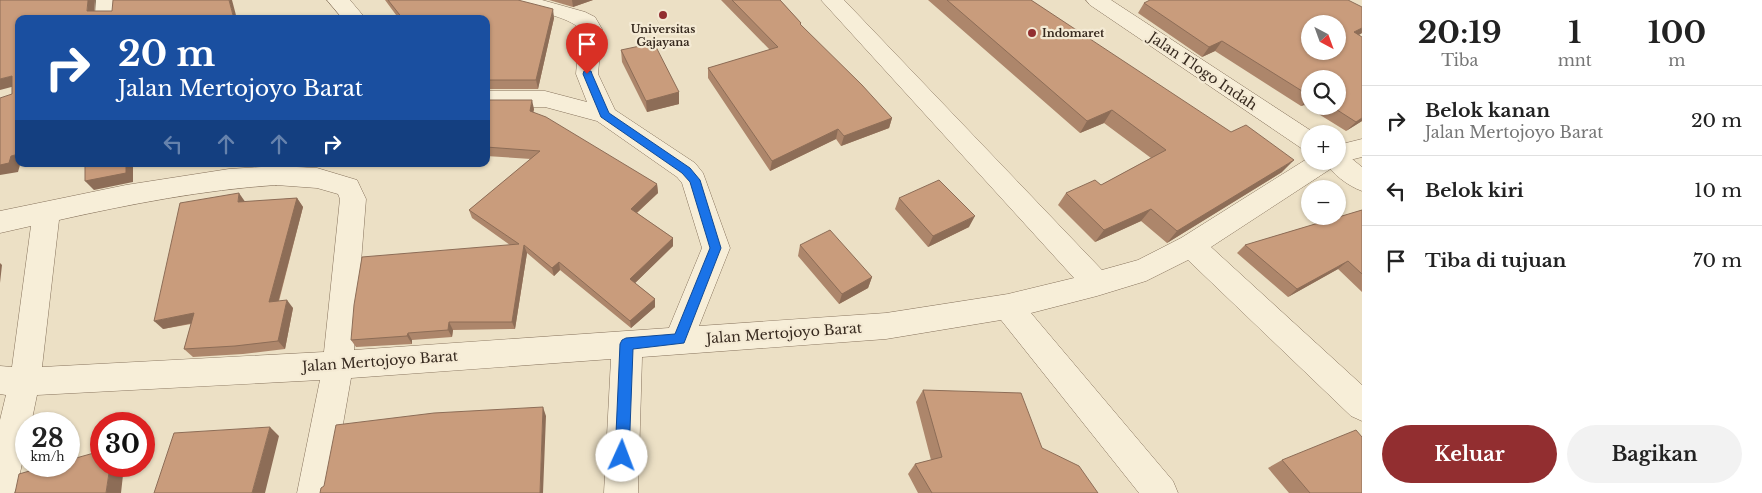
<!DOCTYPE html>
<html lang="id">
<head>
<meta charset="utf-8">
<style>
  body { margin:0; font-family:"Libre Baskerville",serif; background:#f2f2f2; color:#222; height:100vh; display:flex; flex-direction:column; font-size:19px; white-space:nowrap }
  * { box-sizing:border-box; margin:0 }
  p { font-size:16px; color:#767676 }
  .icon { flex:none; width:28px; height:28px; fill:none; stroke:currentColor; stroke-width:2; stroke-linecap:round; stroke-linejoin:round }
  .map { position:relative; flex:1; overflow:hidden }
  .panel { display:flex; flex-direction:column; background:#fff; width:400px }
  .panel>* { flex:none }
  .guide { position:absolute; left:15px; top:15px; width:475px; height:152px; border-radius:10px; box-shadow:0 1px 4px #0004; background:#1a4fa0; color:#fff; overflow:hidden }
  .needle { width:32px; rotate:139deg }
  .fabs { position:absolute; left:1301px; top:15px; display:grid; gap:10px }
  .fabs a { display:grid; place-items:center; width:45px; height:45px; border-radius:50%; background:#fff; box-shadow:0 1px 4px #0004; font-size:25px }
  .speed { position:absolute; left:15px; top:412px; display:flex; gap:10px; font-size:25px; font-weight:700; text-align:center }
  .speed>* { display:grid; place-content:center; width:65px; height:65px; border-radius:50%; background:#fff; box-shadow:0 1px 4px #0004; line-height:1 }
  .speed small { font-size:12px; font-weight:400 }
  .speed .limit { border:8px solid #d22; background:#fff; color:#111 }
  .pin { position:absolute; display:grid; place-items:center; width:42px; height:42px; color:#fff; margin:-51px -21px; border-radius:50% 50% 50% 0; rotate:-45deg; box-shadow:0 0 5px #0007 }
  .pin .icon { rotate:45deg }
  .me { position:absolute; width:55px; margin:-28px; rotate:2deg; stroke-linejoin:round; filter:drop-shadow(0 0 4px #0008) }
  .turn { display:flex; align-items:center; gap:18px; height:105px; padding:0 20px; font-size:22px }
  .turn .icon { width:65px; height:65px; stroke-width:2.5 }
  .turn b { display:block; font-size:35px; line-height:42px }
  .lanes { display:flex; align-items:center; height:48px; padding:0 20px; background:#0003; justify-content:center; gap:25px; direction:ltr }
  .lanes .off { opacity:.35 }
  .eta { display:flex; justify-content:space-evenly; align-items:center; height:85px; text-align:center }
  .eta b { font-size:30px; font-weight:800; line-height:35px }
  .action { display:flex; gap:10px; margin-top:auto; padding:10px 20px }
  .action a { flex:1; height:58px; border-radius:30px; background:#922e30; color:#fff; font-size:20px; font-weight:800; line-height:58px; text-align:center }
  .action a+a { background:#f2f2f2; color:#222 }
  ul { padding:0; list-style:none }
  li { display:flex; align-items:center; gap:15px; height:70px; padding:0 20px; border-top:1px solid #e0e0e0 }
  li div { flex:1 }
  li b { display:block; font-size:19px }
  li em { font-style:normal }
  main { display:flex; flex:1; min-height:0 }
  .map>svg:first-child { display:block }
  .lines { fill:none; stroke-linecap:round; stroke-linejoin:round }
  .minor-casing { stroke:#86725c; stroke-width:1 }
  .tertiary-casing { stroke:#86725c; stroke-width:1 }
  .minor { fill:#f7eed8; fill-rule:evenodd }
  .tertiary { fill:#f7eed8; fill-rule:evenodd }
  .wall { fill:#ad866b; fill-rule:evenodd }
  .shaded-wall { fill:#8d6d57 }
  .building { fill:#c99c7c; stroke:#8d6d57; fill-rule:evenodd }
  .route { fill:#1a73e8; stroke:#114b97 }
  .poi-dot { fill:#922e30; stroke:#f4ead4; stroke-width:2 }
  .labels { text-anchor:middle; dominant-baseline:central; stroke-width:4.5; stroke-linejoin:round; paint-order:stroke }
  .far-poi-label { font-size:11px; font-weight:bold; fill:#372a1f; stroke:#f4ead4 }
  .street-label { font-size:14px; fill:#372a1f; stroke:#f4ead4 }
</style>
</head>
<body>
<main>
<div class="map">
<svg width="1362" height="493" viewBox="0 0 1362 493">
  <rect width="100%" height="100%" fill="#ece0c5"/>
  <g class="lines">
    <g class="minor-casing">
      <path id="minor" d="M 96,0 L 118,0 L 117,19 L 95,19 Z
        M 327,0 L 350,0 L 366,19 L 343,19 Z
        M 508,0 L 542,0 L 585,12 L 595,17 L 602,29 L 598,74 L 615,110 L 695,163 L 703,173 L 730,248 L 699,326 L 886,313 L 1008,294 L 1074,278 L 821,0 L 844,0 L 1102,270 L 1138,260 L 1181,238 L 1310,157 L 1310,161 L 1338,161 L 1338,145 L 1362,139 L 1362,157 L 1338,163 L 1335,162 L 1332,168 L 1211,247 L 1362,385 L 1362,421 L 1351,416 L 1188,260 L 1146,281 L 1097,296 L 1031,313 L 1173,481 L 1178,493 L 1139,493 L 1001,320 L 886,339 L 642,357 L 638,493 L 604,493 L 611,359 L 351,378 L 331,493 L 297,493 L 320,380 L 37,395 L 31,424 L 26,424 L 26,445 L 17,487 L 14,493 L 0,493 L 0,420 L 6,395 L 0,394 L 0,366 L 12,367 L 31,226 L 0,233 L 0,211 L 126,185 L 229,169 L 276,166 L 317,168 L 357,180 L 366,199 L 354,350 L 669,328 L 702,248 L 682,183 L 677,177 L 597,121 L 545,107 L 486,107 L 486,91 L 545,91 L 587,102 L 576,74 L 580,29 C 570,17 528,9 512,5 ZM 276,185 L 317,188 L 338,194 L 340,199 L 324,352 L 42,367 L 59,220 C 131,204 203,190 276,185 Z"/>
    </g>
    <g class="tertiary-casing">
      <path id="tertiary" d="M 1086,0 L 1111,0 L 1316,134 L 1310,134 L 1310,151 L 1301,148 L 1090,5 Z
        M 1338,152 L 1346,154 L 1362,167 L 1362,191 C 1348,186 1332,174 1325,161 L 1338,161 Z"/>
    </g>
    <use href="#minor" class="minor"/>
    <use href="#tertiary" class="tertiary"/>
  </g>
  <path class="wall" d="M 385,0 L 518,0 L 554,18 L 538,89 L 486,89 L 486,19 L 399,19 Z
    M 549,0 L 593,0 L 573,7 Z
    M 721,0 L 780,0 L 801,23 L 801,25 L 892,118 L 889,128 L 841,146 L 836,139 L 770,171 L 708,78 L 708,68 L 770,50 Z
    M 928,0 L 1031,0 L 1282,172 L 1167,243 L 1141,221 L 1095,242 L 1058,205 L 1066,193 L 1101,185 L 1151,158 L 1104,123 L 1080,133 Z
    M 1144,3 L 1362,7 L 1362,33 L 1359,35 L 1362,121 L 1346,131 L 1304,105 L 1301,106 L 1215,51 L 1202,57 L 1138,13 ZM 1310,79 L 1338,106 L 1310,106 Z
    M 621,50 L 679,92 L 679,104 L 647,112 L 622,62 Z
    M 486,100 L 534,109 L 533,112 L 657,184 L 658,193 L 637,213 L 673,238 L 673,246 L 635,283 L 655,299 L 655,307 L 631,328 L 560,270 L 554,276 L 527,253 L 515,329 L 453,330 L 452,337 L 412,340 L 412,344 L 356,347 L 351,340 L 510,245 L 472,218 L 469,210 L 531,159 L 486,156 Z
    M 297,198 L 303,207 L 279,301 L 293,308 L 285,349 L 243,354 L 193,357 L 184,349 L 191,324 L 163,329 L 245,202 Z
    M 899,198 L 969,227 L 928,247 L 895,209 Z
    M 1362,210 L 1362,292 L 1338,269 L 1288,297 L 1237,253 L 1245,245 Z
    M 800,245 L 872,277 L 868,288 L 839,304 L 798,256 Z
    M 923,390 L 1042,448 L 1098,493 L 918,493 L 908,474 L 915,464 L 931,460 L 916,402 Z
    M 1282,460 L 1362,493 L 1289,493 L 1268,468 Z"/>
  <path class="shaded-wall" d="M 88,0 L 95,0 L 94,19 L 87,11 Z
    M 229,0 L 232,0 L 237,19 L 234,19 Z
    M 572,0 L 593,0 L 573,7 Z
    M 553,9 L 554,18 L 538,89 L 536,80 Z
    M 1362,28 L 1362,33 L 1345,42 L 1354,32 Z
    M 1222,41 L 1215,51 L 1202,57 L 1209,47 Z
    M 12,76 L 19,85 L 0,90 L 0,79 Z
    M 679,92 L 679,104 L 647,112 L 646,101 Z
    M 1310,97 L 1310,98 L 1304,105 L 1301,106 Z
    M 532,100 L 534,109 L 532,119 L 530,111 Z
    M 1112,110 L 1104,123 L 1080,133 L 1087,121 Z
    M 892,118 L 889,128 L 841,146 L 844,136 Z
    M 1362,118 L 1362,121 L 1346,131 L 1356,122 Z
    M 838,129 L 836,139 L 770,171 L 772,161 Z
    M 19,154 L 19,164 L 24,164 L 20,165 L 18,172 L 0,175 L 0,165 L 11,156 Z
    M 1294,160 L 1282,172 L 1167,243 L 1177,231 Z
    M 126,164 L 133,164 L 133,182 L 94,190 L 85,181 Z
    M 657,184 L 658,193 L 632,217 L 631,209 Z
    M 239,193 L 246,203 L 238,202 Z
    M 297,198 L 303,207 L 276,310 L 269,302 Z
    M 1151,209 L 1141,221 L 1095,242 L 1104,230 Z
    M 975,216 L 969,227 L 928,247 L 933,236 Z
    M 673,238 L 673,246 L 631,287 L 630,279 Z
    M 524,245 L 527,253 L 515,329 L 512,322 Z
    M 1348,261 L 1338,269 L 1288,297 L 1297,289 Z
    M 559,262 L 560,270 L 554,276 L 552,268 Z
    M 0,263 L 2,265 L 0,283 Z
    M 872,277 L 868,288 L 839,304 L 842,294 Z
    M 655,299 L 655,307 L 631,328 L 630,321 Z
    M 287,300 L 293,308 L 285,349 L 278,341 Z
    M 194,313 L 202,321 L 163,329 L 154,321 Z
    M 449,322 L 453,330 L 452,337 L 448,330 Z
    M 408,333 L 412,340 L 412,344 L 407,336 Z
    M 543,407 L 546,416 L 543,493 L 540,493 Z
    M 270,427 L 279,436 L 265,493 L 252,493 Z
    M 110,466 L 124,466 L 121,493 L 106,493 Z"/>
  <path class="building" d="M 0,0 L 88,0 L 87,11 L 112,11 L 113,0 L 229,0 L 234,19 L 19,19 L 19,154 L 11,156 L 9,163 L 0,165 L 0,98 L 12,94 L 12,76 L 0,79 Z
    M 388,0 L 518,0 L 553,9 L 536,80 L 486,80 L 486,19 L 403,19 Z
    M 732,0 L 780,0 L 801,23 L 800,24 L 862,85 L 892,118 L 844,136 L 838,129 L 772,161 L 708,68 L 778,47 Z
    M 947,0 L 1031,0 L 1231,132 L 1246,125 L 1294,160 L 1177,231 L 1151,209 L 1104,230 L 1066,193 L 1095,180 L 1101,185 L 1166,150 L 1112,110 L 1087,121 Z
    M 1150,0 L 1348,0 L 1362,7 L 1362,28 L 1354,32 L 1362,37 L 1362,118 L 1356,122 L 1331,106 L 1338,106 L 1338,79 L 1310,79 L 1310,96 L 1222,41 L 1209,47 L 1144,3 ZM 1310,24 L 1338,24 L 1338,51 L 1310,51 Z
    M 654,43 L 679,92 L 646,101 L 621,50 Z
    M 486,100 L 532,100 L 530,111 L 546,117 L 657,184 L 631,209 L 673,238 L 630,279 L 655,299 L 630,321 L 559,262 L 552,268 L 524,245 L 512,322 L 449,322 L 448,330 L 408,333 L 407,336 L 351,340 L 354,305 L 362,257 L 519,244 L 469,210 L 540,151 L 486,147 Z
    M 85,164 L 126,164 L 126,173 L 85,181 Z
    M 939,180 L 975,216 L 933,236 L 899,198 Z
    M 239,193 L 238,202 L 297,198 L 269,302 L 287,300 L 278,341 L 235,346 L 184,349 L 194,313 L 154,321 L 180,203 Z
    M 1362,210 L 1362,274 L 1348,261 L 1297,289 L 1245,245 Z
    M 830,230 L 872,277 L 842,294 L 800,245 Z
    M 923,390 L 1021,393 L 1042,448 L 1079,466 L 1098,493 L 932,493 L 915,464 L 942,457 Z
    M 543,407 L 540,493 L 320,493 L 321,488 L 324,486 L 336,425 L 434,413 Z
    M 270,427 L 252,493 L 154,493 L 174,433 Z
    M 1356,430 L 1362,437 L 1362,493 L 1310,493 L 1282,460 Z
    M 101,451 L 101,466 L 110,466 L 106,493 L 15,493 L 19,474 L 47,466 L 69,466 L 69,460 Z"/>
  <path class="route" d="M 584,71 L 591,71 L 592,74 L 609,113 L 690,168 L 700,180 L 721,248 L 684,343 L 633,349 L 629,456 L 627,460 L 622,462 L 617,460 L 615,456 L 620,344 L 622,340 L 626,338 L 675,334 L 710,248 L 690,182 L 682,173 L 601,117 L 583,74 Z"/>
  <g class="poi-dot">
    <circle cx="663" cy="15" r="5"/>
    <circle cx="1032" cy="33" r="5"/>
  </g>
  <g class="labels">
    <g class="far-poi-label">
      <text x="663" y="29">Universitas<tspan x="663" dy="13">Gajayana</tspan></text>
      <text x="1042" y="33" text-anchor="start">Indomaret</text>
    </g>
    <g class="street-label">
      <text transform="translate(1203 71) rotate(34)">Jalan Tlogo Indah</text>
      <text transform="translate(784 333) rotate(-4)">Jalan Mertojoyo Barat</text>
      <text transform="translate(380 361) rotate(-4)">Jalan Mertojoyo Barat</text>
    </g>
  </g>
</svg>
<div class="fabs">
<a><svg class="needle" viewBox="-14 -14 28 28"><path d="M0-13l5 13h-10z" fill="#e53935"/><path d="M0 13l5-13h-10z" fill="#767676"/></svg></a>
<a><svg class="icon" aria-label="search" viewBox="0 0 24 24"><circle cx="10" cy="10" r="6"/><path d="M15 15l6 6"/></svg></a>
<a>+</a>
<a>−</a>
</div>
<div class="speed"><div>28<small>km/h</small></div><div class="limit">30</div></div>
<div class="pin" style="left:587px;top:74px;background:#d93025"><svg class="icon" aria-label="arrive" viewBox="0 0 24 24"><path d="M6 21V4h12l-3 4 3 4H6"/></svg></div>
<svg class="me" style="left:622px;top:456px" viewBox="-20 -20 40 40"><circle r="19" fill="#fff"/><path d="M0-13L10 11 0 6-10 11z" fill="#1a73e8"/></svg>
<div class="guide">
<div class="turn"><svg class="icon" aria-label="right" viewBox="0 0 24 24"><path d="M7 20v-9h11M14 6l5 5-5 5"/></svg><div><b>20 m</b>Jalan Mertojoyo Barat</div></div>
<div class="lanes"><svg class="icon off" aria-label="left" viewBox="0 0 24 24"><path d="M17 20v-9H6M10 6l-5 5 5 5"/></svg><svg class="icon off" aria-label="ahead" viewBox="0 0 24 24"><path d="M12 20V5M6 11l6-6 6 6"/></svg><svg class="icon off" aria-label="ahead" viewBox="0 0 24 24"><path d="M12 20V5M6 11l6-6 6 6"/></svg><svg class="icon" aria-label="right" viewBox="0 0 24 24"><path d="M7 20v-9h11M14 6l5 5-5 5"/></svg></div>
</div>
</div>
<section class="panel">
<div class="eta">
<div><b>20:19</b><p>Tiba</p></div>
<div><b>1</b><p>mnt</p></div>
<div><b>100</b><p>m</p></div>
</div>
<ul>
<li><svg class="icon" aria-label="right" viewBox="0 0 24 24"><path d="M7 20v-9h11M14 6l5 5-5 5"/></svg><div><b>Belok kanan</b><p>Jalan Mertojoyo Barat</p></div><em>20 m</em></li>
<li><svg class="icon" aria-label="left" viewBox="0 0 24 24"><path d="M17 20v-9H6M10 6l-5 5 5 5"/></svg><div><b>Belok kiri</b></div><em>10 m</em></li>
<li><svg class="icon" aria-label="arrive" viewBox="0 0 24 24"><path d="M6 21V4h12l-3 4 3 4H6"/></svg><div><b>Tiba di tujuan</b></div><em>70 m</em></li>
</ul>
<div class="action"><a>Keluar</a><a>Bagikan</a></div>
</section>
</main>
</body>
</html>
